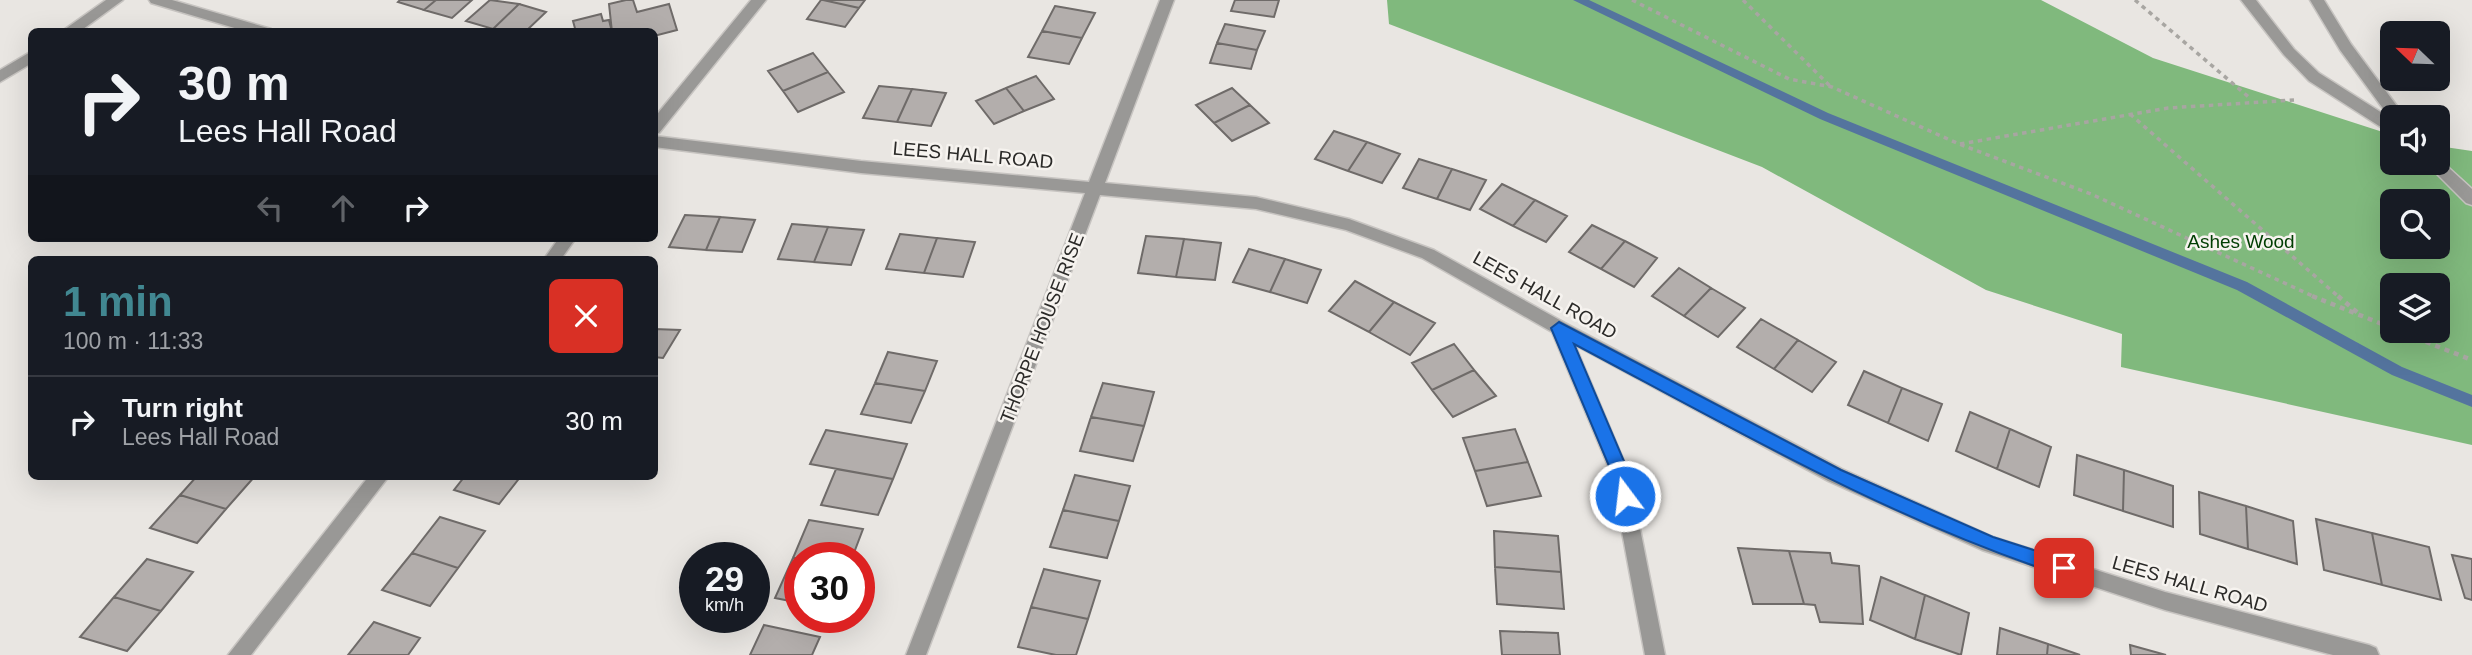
<!DOCTYPE html>
<html lang="en">
<head>
<meta charset="utf-8">
<style>
  body { margin:0; font-family:Arial,sans-serif; background:#20242c; color:#f1f3f6; height:100vh; display:flex; flex-direction:column; font-size:26px; white-space:nowrap }
  * { box-sizing:border-box; margin:0 }
  p { font-size:23px; color:#9ea1a6 }
  .icon { flex:none; width:38px; height:38px; fill:none; stroke:currentColor; stroke-width:2; stroke-linecap:round; stroke-linejoin:round }
  .map { position:relative; flex:1; overflow:hidden }
  .panel { position:absolute; left:28px; top:256px; width:630px; height:224px; display:flex; flex-direction:column; background:#171b24; border-radius:10px; box-shadow:0 7px 28px #0002 }
  .panel>* { flex:none }
  .hud { position:absolute; left:28px; top:28px; width:630px; height:214px; border-radius:10px; box-shadow:0 7px 28px #0002; background:#171b24; color:#f1f3f6; overflow:hidden }
  .needle { width:46px; rotate:293deg }
  .controls { position:absolute; left:2380px; top:21px; display:grid; gap:14px }
  .controls a { display:grid; place-items:center; width:70px; height:70px; border-radius:10px; background:#171b24; box-shadow:0 7px 28px #0002; font-size:35px }
  .speed { position:absolute; left:679px; top:542px; display:flex; gap:14px; font-size:35px; font-weight:700; text-align:center }
  .speed>* { display:grid; place-content:center; width:91px; height:91px; border-radius:50%; background:#171b24; box-shadow:0 7px 28px #0002; line-height:1 }
  .speed small { font-size:18px; font-weight:400 }
  .speed .limit { border:10px solid #d22; background:#fff; color:#111 }
  .pin { position:absolute; display:grid; place-items:center; width:60px; height:60px; color:#fff; margin:-30px; border-radius:14px; box-shadow:0 4px 10px #0006 }
  .me { position:absolute; width:77px; margin:-38px; rotate:345deg; stroke-linejoin:round; filter:drop-shadow(0 0 5px #0008) }
  .turn { display:flex; align-items:center; gap:24px; height:147px; padding:0 35px; font-size:32px }
  .turn .icon { width:91px; height:91px; stroke-width:2.5 }
  .turn b { display:block; font-size:49px; line-height:60px }
  .lanes { display:flex; align-items:center; height:66px; padding:0 35px; background:#0003; justify-content:center; gap:35px; direction:ltr }
  .lanes .off { opacity:.35 }
  .round { display:grid; place-items:center; flex:none; width:74px; height:74px; border-radius:10px; background:#20242c }
  .overview { display:flex; align-items:center; justify-content:space-between; height:119px; padding:0 35px }
  h1 { font-size:42px; font-weight:600; line-height:52px; color:#418791 }
  ul { padding:0; list-style:none }
  li { display:flex; align-items:center; gap:21px; height:91px; padding:0 35px; border-top:2px solid #363941 }
  li div { flex:1 }
  li b { display:block; font-size:26px }
  li em { font-style:normal }
  .map>svg:first-child { display:block }
  .forest { fill:#80b97d; fill-rule:evenodd }
  .lines { fill:none; stroke-linecap:round; stroke-linejoin:round }
  .stream { fill:#54749e; fill-rule:evenodd }
  .building { fill:#b3aeac; stroke:#6f6b69; stroke-width:2 }
  .lane-casing { stroke:#c7c4c1; stroke-width:3 }
  .street-casing { stroke:#c7c4c1; stroke-width:3 }
  .path-far1 { stroke:#a8a6a2; stroke-width:3.5; stroke-dasharray:4.5 4.5; stroke-linecap:butt }
  .path { stroke:#a8a6a2; stroke-width:4.5; stroke-dasharray:5 5; stroke-linecap:butt }
  .lane { fill:#999896; fill-rule:evenodd }
  .street { fill:#999896; fill-rule:evenodd }
  .route { fill:#1a73e8; stroke:#114b97; stroke-width:2 }
  .labels { text-anchor:middle; dominant-baseline:central; stroke-width:5; stroke-linejoin:round; paint-order:stroke }
  .street-label { font-size:19px; fill:#2b2a28; stroke:#f6f3ef }
  .park-label { font-size:19px; fill:#003e02; stroke:#f6f3ef }
</style>
</head>
<body>
<div class="map">
<svg width="2472" height="655" viewBox="0 0 2472 655">
  <rect width="100%" height="100%" fill="#e9e6e2"/>
  <path class="forest" d="M 1387,0 L 2041,0 L 2153,58 L 2392,135 L 2392,163 L 2438,163 L 2438,146 L 2472,151 L 2472,445 L 2121,367 L 2122,334 L 1986,290 L 1762,167 L 1389,24 ZM 2392,201 L 2438,201 L 2438,247 L 2392,247 ZM 2392,285 L 2438,285 L 2438,331 L 2392,331 Z"/>
  <g class="lines">
    <path class="stream" d="M 1573,0 L 1589,0 L 1828,113 L 2247,282 L 2402,367 L 2472,395 L 2472,407 L 2392,375 L 2237,290 L 1820,119 Z"/>
  </g>
  <path class="building" d="M 400,0 L 436,0 L 424,10 L 398,2 Z
    M 436,0 L 472,0 L 452,18 L 424,10 Z
    M 490,0 L 519,4 L 493,29 L 466,21 Z
    M 626,0 L 633,0 L 637,12 L 669,4 L 677,30 L 654,36 L 654,32 L 612,32 L 609,4 Z
    M 821,0 L 823,0 L 859,8 L 845,27 L 807,19 Z
    M 823,0 L 865,0 L 859,8 Z
    M 1235,0 L 1279,0 L 1274,17 L 1231,11 Z
    M 519,4 L 546,12 L 525,32 L 493,29 Z
    M 1055,6 L 1095,13 L 1082,38 L 1042,31 Z
    M 601,14 L 603,21 L 609,20 L 612,32 L 576,32 L 573,21 Z
    M 1225,24 L 1265,31 L 1257,50 L 1217,43 Z
    M 1042,31 L 1082,38 L 1069,64 L 1028,57 Z
    M 1217,43 L 1257,50 L 1251,69 L 1210,63 Z
    M 813,53 L 828,72 L 783,91 L 768,71 Z
    M 828,72 L 844,92 L 798,112 L 783,91 Z
    M 1036,76 L 1054,99 L 1024,111 L 1006,88 Z
    M 879,86 L 912,89 L 897,122 L 863,118 Z
    M 1006,88 L 1024,111 L 994,124 L 976,101 Z
    M 1232,88 L 1250,105 L 1214,123 L 1196,105 Z
    M 912,89 L 946,93 L 931,126 L 897,122 Z
    M 1250,105 L 1269,123 L 1232,141 L 1214,123 Z
    M 1334,131 L 1367,142 L 1348,171 L 1315,159 Z
    M 1367,142 L 1400,154 L 1382,183 L 1348,171 Z
    M 1419,159 L 1452,169 L 1437,199 L 1403,188 Z
    M 1452,169 L 1486,180 L 1470,210 L 1437,199 Z
    M 1502,184 L 1535,200 L 1513,226 L 1480,209 Z
    M 1535,200 L 1567,216 L 1546,242 L 1513,226 Z
    M 685,215 L 720,217 L 706,250 L 669,247 Z
    M 720,217 L 755,220 L 742,252 L 706,250 Z
    M 792,224 L 828,227 L 814,262 L 778,259 Z
    M 1592,225 L 1625,241 L 1601,269 L 1569,252 Z
    M 828,227 L 864,230 L 851,265 L 814,262 Z
    M 900,234 L 937,238 L 924,273 L 886,269 Z
    M 1146,236 L 1184,239 L 1176,277 L 1138,273 Z
    M 937,238 L 975,242 L 963,277 L 924,273 Z
    M 1184,239 L 1221,243 L 1215,280 L 1176,277 Z
    M 1625,241 L 1657,258 L 1634,287 L 1601,269 Z
    M 1249,249 L 1285,259 L 1270,292 L 1233,282 Z
    M 1285,259 L 1321,270 L 1307,303 L 1270,292 Z
    M 1679,268 L 1711,288 L 1684,316 L 1652,296 Z
    M 1355,281 L 1394,302 L 1369,332 L 1329,311 Z
    M 1711,288 L 1745,308 L 1718,337 L 1684,316 Z
    M 1394,302 L 1435,323 L 1410,355 L 1369,332 Z
    M 1761,319 L 1798,340 L 1774,369 L 1737,347 Z
    M 654,329 L 680,330 L 663,358 L 654,357 Z
    M 1798,340 L 1836,362 L 1812,392 L 1774,369 Z
    M 1454,344 L 1474,370 L 1432,390 L 1412,363 Z
    M 888,352 L 937,361 L 925,391 L 875,383 Z
    M 1474,370 L 1496,396 L 1453,417 L 1432,390 Z
    M 1864,371 L 1902,388 L 1888,423 L 1848,405 Z
    M 875,383 L 925,391 L 911,423 L 861,414 Z
    M 1103,383 L 1154,392 L 1144,426 L 1091,417 Z
    M 1902,388 L 1942,404 L 1928,441 L 1888,423 Z
    M 1970,412 L 2010,429 L 1997,469 L 1956,451 Z
    M 1091,417 L 1144,426 L 1133,461 L 1080,451 Z
    M 1515,429 L 1528,462 L 1475,471 L 1463,438 Z
    M 2010,429 L 2051,447 L 2039,487 L 1997,469 Z
    M 826,430 L 907,444 L 893,479 L 810,464 Z
    M 2077,455 L 2124,470 L 2123,511 L 2074,495 Z
    M 1528,462 L 1541,496 L 1487,506 L 1475,471 Z
    M 836,469 L 893,479 L 878,515 L 821,505 Z
    M 2124,470 L 2173,486 L 2173,527 L 2123,511 Z
    M 1075,475 L 1130,486 L 1119,521 L 1063,510 Z
    M 197,476 L 255,476 L 226,509 L 180,495 Z
    M 465,476 L 521,476 L 499,504 L 454,490 Z
    M 2199,492 L 2246,506 L 2248,549 L 2200,534 Z
    M 180,495 L 226,509 L 197,543 L 150,528 Z
    M 2246,506 L 2293,521 L 2297,564 L 2248,549 Z
    M 1063,510 L 1119,521 L 1107,558 L 1050,547 Z
    M 440,517 L 485,531 L 458,568 L 412,553 Z
    M 2316,519 L 2372,533 L 2382,585 L 2324,570 Z
    M 809,520 L 863,529 L 852,558 L 793,558 Z
    M 1494,531 L 1558,536 L 1561,572 L 1495,567 Z
    M 2372,533 L 2429,547 L 2441,600 L 2382,585 Z
    M 1738,548 L 1789,551 L 1804,604 L 1753,604 Z
    M 1789,551 L 1830,553 L 1832,563 L 1859,566 L 1863,624 L 1820,622 L 1815,605 L 1804,604 Z
    M 412,553 L 458,568 L 430,606 L 382,590 Z
    M 2452,555 L 2472,559 L 2472,600 L 2465,598 Z
    M 793,558 L 800,560 L 800,603 L 775,598 Z
    M 147,559 L 193,572 L 161,611 L 114,597 Z
    M 1495,567 L 1561,572 L 1564,609 L 1497,604 Z
    M 1044,569 L 1100,581 L 1088,619 L 1031,607 Z
    M 1881,577 L 1925,595 L 1915,639 L 1870,620 Z
    M 1925,595 L 1969,613 L 1961,655 L 1915,639 Z
    M 114,597 L 161,611 L 127,651 L 80,637 Z
    M 1031,607 L 1088,619 L 1076,655 L 1056,655 L 1018,647 Z
    M 374,622 L 420,638 L 408,655 L 348,655 Z
    M 764,625 L 820,637 L 812,655 L 750,655 Z
    M 2000,628 L 2048,644 L 2047,655 L 1997,655 Z
    M 1500,631 L 1558,633 L 1560,655 L 1502,655 Z
    M 2048,644 L 2080,655 L 2047,655 Z
    M 2130,645 L 2166,655 L 2131,655 Z"/>
  <g class="lines">
    <g class="lane-casing">
      <path id="lane" d="M 2241,0 L 2256,0 L 2294,49 L 2319,73 L 2390,118 L 2340,50 L 2310,0 L 2324,0 L 2351,44 L 2405,117 L 2392,117 L 2392,132 L 2387,131 L 2309,81 L 2284,55 Z
        M 2438,158 L 2472,189 L 2472,205 L 2466,203 L 2430,167 L 2428,163 L 2438,163 Z"/>
    </g>
    <g class="street-casing">
      <path id="street" d="M 106,0 L 123,0 L 79,32 L 61,32 Z
        M 149,0 L 172,0 L 271,29 L 273,32 L 248,32 L 151,3 Z
        M 751,0 L 766,0 L 659,133 L 654,134 L 654,118 Z
        M 1160,0 L 1174,0 L 1105,183 L 1256,197 L 1349,219 L 1434,250 L 1565,323 L 1842,469 L 1993,537 L 2165,592 L 2369,645 L 2376,648 L 2379,655 L 2333,655 L 2165,610 L 1982,550 L 1828,481 L 1575,345 L 1629,473 L 1665,655 L 1645,655 L 1611,473 L 1552,332 L 1422,258 L 1346,230 L 1256,209 L 1100,195 L 926,655 L 906,655 L 1085,193 L 861,173 L 654,147 L 654,136 L 861,161 L 1089,182 Z
        M 32,51 L 32,63 L 0,82 L 0,70 Z
        M 559,238 L 576,238 L 561,259 L 544,259 Z
        M 369,476 L 389,476 L 251,655 L 228,655 Z"/>
    </g>
    <path class="path-far1" d="M 1632,0 L 1789,79 L 1832,87 L 1959,144 L 2091,194 L 2317,298
      M 1743,0 L 1831,87
      M 2135,0 L 2251,99
      M 2130,114 L 2340,298
      M 1960,144 L 2168,108 L 2294,100"/>
    <path class="path" d="M 2312,296 L 2392,328
      M 2338,296 L 2358,313
      M 2398,331 L 2472,360"/>
    <use href="#lane" class="lane"/>
    <use href="#street" class="street"/>
  </g>
  <path class="route" d="M 1559,322 L 1841,470 L 1993,537 L 2071,562 L 2073,568 L 2071,574 L 2064,576 C 1891,520 1734,429 1574,344 L 1629,473 L 1634,496 L 1625,503 L 1619,501 L 1612,473 L 1551,328 Z"/>
  <g class="labels">
    <g class="street-label">
      <text transform="translate(973 155) rotate(5)">LEES HALL ROAD</text>
      <text transform="translate(1545 295) rotate(29)">LEES HALL ROAD</text>
      <text transform="translate(1042 328) rotate(-69)">THORPE HOUSE RISE</text>
      <text transform="translate(2190 584) rotate(16)">LEES HALL ROAD</text>
    </g>
    <g class="park-label">
      <text x="2241" y="241">Ashes Wood</text>
    </g>
  </g>
</svg>
<div class="controls">
<a><svg class="needle" viewBox="-14 -14 28 28"><path d="M0-13l5 13h-10z" fill="#e53935"/><path d="M0 13l5-13h-10z" fill="#9ea1a6"/></svg></a>
<a><svg class="icon" aria-label="sound" viewBox="0 0 24 24"><path d="M4 9h4l5-4v14l-5-4H4zM17 9q2 3 0 6"/></svg></a>
<a><svg class="icon" aria-label="search" viewBox="0 0 24 24"><circle cx="10" cy="10" r="6"/><path d="M15 15l6 6"/></svg></a>
<a><svg class="icon" aria-label="layers" viewBox="0 0 24 24"><path d="M12 4l9 5-9 5-9-5zM3 14l9 5 9-5"/></svg></a>
</div>
<div class="speed"><div>29<small>km/h</small></div><div class="limit">30</div></div>
<div class="pin" style="left:2064px;top:568px;background:#d93025"><svg class="icon" aria-label="arrive" viewBox="0 0 24 24"><path d="M6 21V4h12l-3 4 3 4H6"/></svg></div>
<svg class="me" style="left:1625px;top:496px" viewBox="-20 -20 40 40"><circle r="17" fill="#1a73e8" stroke="#fff" stroke-width="3"/><path d="M0-11L8 9 0 5-8 9z" fill="#fff"/></svg>
<div class="hud">
<div class="turn"><svg class="icon" aria-label="right" viewBox="0 0 24 24"><path d="M7 20v-9h11M14 6l5 5-5 5"/></svg><div><b>30 m</b>Lees Hall Road</div></div>
<div class="lanes"><svg class="icon off" aria-label="left" viewBox="0 0 24 24"><path d="M17 20v-9H6M10 6l-5 5 5 5"/></svg><svg class="icon off" aria-label="ahead" viewBox="0 0 24 24"><path d="M12 20V5M6 11l6-6 6 6"/></svg><svg class="icon" aria-label="right" viewBox="0 0 24 24"><path d="M7 20v-9h11M14 6l5 5-5 5"/></svg></div>
</div>
<section class="panel">
<div class="overview"><div><h1>1 min</h1><p>100 m · 11:33</p></div><a class="round" style="background:#d93025;color:#fff"><svg class="icon" aria-label="close" viewBox="0 0 24 24"><path d="M6 6l12 12M18 6L6 18"/></svg></a></div>
<ul>
<li><svg class="icon" aria-label="right" viewBox="0 0 24 24"><path d="M7 20v-9h11M14 6l5 5-5 5"/></svg><div><b>Turn right</b><p>Lees Hall Road</p></div><em>30 m</em></li>
</ul>
</section>
</div>
</body>
</html>
